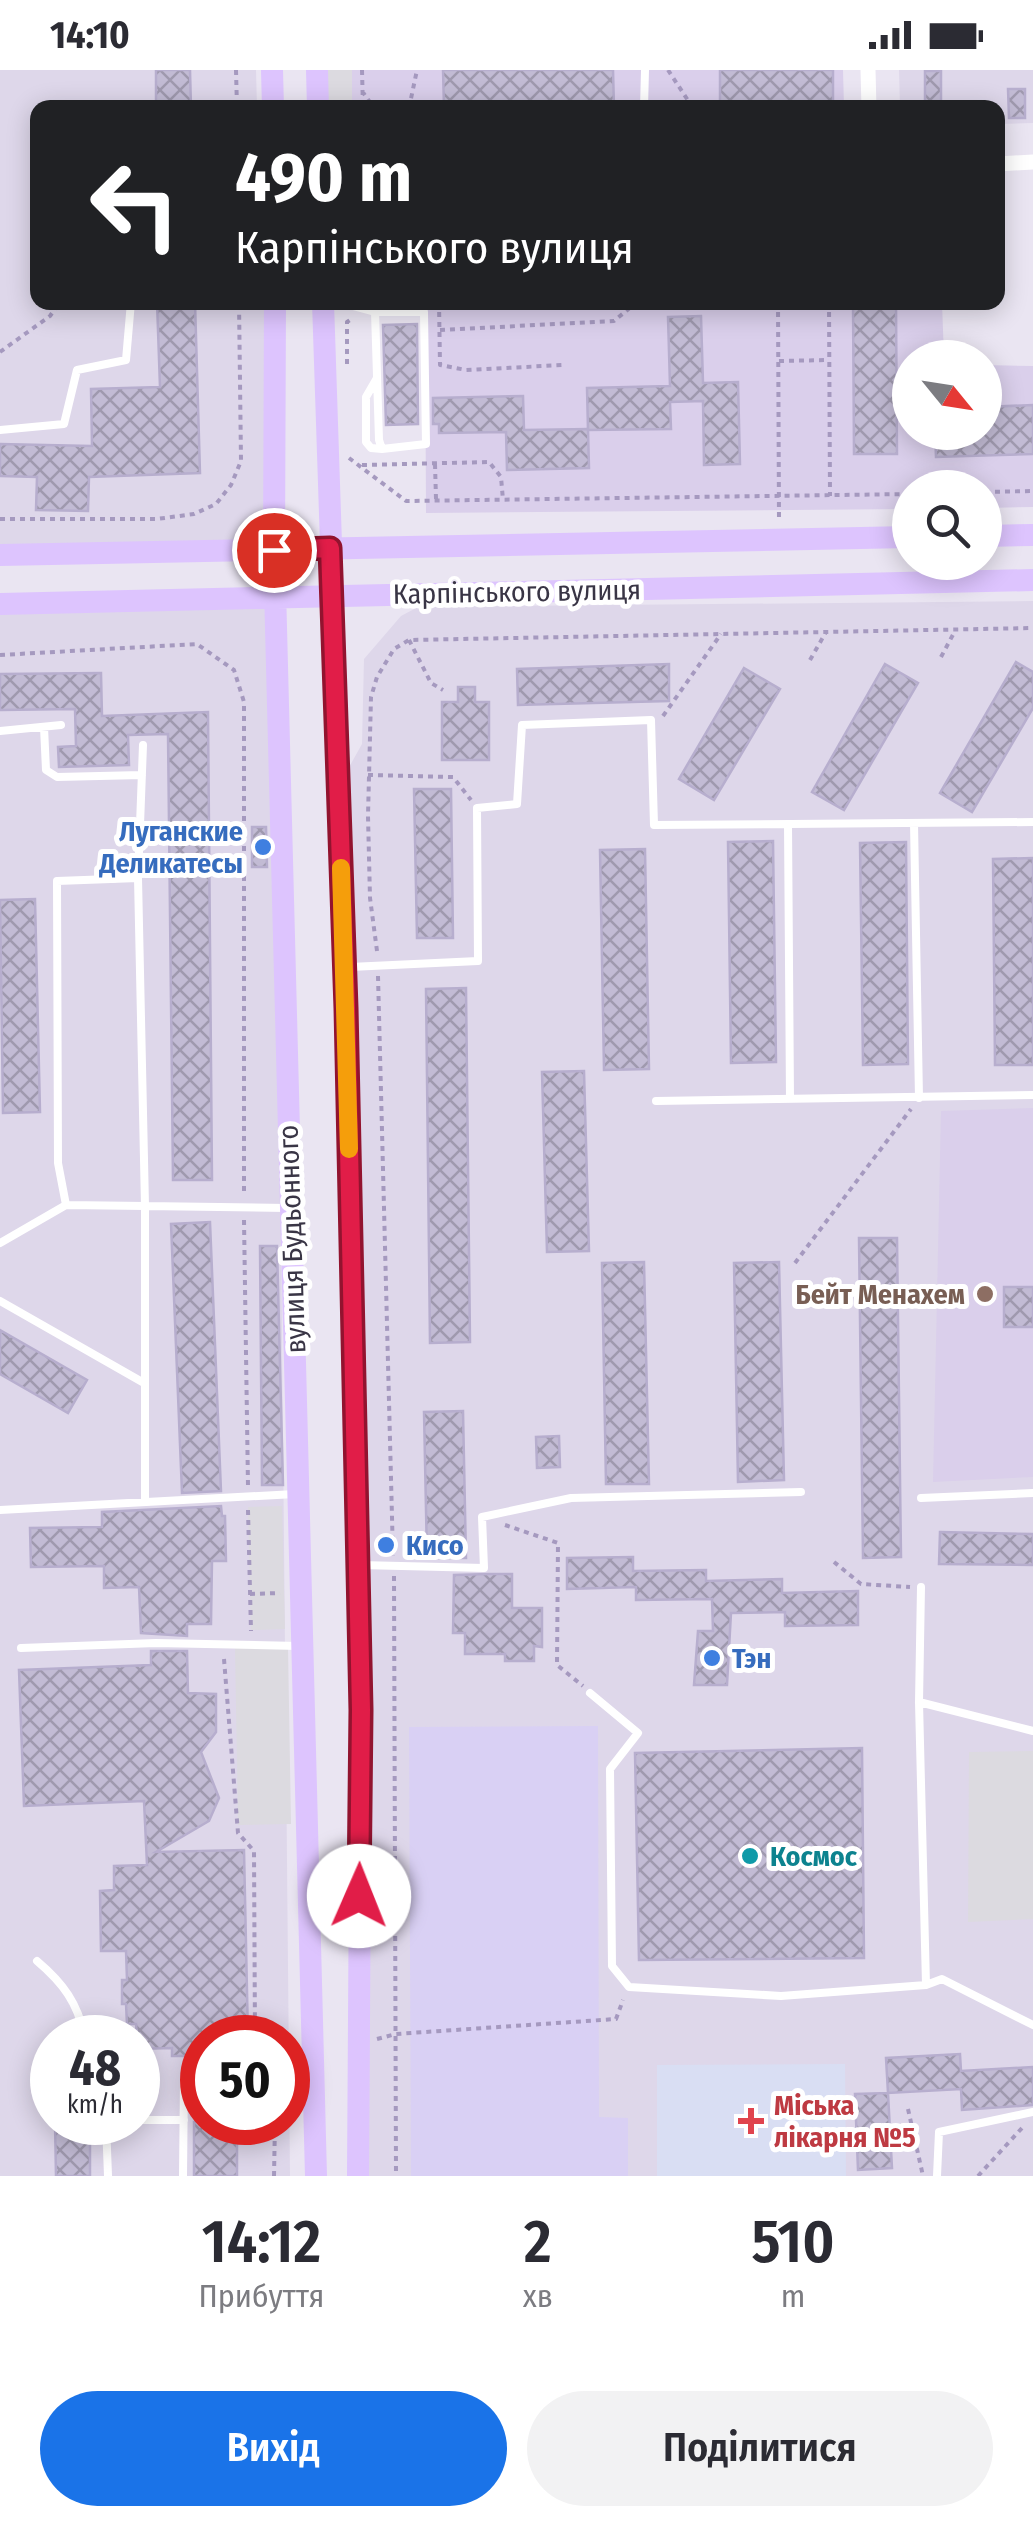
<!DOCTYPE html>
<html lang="uk">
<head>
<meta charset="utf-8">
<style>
  body { margin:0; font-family:"Fira Sans Condensed",sans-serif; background:#f2f2f3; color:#2b2b33; height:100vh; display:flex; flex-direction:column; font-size:38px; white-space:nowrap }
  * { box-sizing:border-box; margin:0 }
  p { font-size:32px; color:#7c7c81 }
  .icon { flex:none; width:55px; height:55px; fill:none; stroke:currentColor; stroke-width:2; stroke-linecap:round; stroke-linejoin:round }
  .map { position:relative; height:2106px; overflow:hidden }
  .side { display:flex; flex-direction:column; background:#fff; flex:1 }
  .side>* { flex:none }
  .top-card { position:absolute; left:30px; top:30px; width:975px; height:210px; border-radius:20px; box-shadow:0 5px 25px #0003; background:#202124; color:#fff; overflow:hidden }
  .needle { width:65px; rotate:120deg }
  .tools { position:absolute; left:892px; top:270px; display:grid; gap:20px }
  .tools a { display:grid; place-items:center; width:110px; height:110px; border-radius:50%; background:#fff; box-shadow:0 5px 25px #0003; font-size:50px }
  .speed { position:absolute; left:30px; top:1945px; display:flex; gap:20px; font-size:50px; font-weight:700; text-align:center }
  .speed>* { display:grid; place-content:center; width:130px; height:130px; border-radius:50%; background:#fff; box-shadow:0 5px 25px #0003; line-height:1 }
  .speed small { font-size:25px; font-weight:400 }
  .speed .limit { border:15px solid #d22; background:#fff; color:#111 }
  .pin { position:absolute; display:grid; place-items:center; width:85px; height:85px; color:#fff; margin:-42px; border:5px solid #fff; border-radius:50%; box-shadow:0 2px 10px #0007 }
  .me { position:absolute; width:110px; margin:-55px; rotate:1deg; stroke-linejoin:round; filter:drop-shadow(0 0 8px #0008) }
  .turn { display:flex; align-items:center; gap:35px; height:210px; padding:0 40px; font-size:45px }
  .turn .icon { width:130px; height:130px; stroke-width:2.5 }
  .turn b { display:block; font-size:70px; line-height:85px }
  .eta { display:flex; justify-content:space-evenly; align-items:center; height:170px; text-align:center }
  .eta b { font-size:60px; font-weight:600; line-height:70px }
  .primary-button { display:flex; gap:20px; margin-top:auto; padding:20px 40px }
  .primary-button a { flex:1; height:115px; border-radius:60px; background:#1a73e8; color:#fff; font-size:40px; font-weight:600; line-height:115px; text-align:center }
  .primary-button a+a { background:#f2f2f3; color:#2b2b33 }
  .status { display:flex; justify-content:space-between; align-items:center; height:70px; padding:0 50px; background:#fff; direction:ltr }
  .status svg { height:28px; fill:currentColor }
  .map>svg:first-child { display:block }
  .residential { fill:#ded7ea; fill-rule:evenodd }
  .commercial { fill:#d9d0f4 }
  .education { fill:#dacfeb }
  .medical { fill:#d9def3 }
  .parking { fill:#dcdae0 }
  .building { fill:url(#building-cross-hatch); stroke:#b7aece; stroke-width:2.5 }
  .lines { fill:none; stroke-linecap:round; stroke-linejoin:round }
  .path { stroke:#a599bf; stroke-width:4; stroke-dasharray:5 5; stroke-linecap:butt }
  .lane { stroke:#fff; stroke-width:8 }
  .street { stroke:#fff; stroke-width:15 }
  .secondary { stroke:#ddc4fe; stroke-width:22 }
  .route-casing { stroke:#92132f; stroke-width:25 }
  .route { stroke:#e11d48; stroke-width:18 }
  .slow { stroke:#f59e0b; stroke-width:18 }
  .shop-dot { fill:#3f7fe0; stroke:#fff; stroke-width:4 }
  .education-dot { fill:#8d6e63; stroke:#fff; stroke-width:4 }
  .culture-dot { fill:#0f9aa8; stroke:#fff; stroke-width:4 }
  .health-dot { fill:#e0444e; stroke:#fff; stroke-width:4 }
  .labels { text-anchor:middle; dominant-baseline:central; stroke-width:10; stroke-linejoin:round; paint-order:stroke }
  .street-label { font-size:28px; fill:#393545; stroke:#fff }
  .shop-label { font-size:28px; font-weight:bold; fill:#366cbe; stroke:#fff; text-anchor:start }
  .education-label { font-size:28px; font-weight:bold; fill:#785e54; stroke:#fff; text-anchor:end }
  .culture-label { font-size:28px; font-weight:bold; fill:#0d838f; stroke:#fff; text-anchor:start }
  .health-label { font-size:28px; font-weight:bold; fill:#be3a42; stroke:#fff; text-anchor:start }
</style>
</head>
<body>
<div class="status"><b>14:10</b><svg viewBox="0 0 49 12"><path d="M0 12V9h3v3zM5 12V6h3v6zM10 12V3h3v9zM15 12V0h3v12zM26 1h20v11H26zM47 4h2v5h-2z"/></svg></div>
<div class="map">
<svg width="1033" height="2106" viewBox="0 0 1033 2106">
  <defs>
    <pattern id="building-cross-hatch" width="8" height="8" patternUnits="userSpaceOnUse" patternTransform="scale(2.5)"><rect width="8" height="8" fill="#c2bbd4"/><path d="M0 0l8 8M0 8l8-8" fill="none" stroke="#9f99ae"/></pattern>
  </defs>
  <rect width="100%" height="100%" fill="#eae5f2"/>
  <path class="residential" d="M 0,0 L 256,0 L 257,37 L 38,38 L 38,232 L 265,233 L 274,480 L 0,485 Z
    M 899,0 L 1033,0 L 1033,53 L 998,54 L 998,38 L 900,37 Z
    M 275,528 L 290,2106 L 0,2106 L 0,534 ZM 52,1968 L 138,1968 L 138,2052 L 52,2052 ZM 202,1968 L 288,1968 L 288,2052 L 202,2052 Z
    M 1033,531 L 1033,2106 L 363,2106 L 343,708 L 362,674 L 364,589 L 401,546 L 418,537 Z"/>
  <path class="commercial" d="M 598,1656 L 599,2047 L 628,2048 L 628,2106 L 411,2106 L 409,1657 Z"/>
  <path class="education" d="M 345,0 L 843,0 L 844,37 L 345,37 Z
    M 425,233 L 942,233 L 944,287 L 910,288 L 910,362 L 985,362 L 985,295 L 1033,296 L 1033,437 L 985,438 L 985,418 L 910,418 L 910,439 L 426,443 Z
    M 1033,1038 L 1033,1407 L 933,1412 L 941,1041 Z"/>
  <path class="medical" d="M 845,1994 L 846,2106 L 657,2106 L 657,1995 Z"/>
  <path class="parking" d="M 317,0 L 352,0 L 352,37 L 318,37 Z
    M 282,1436 L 285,1559 L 251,1560 L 248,1437 Z
    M 288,1577 L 291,1754 L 238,1755 L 235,1578 Z
    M 1033,1681 L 1033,1849 L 968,1852 L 969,1682 Z"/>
  <path class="building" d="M 156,0 L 190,0 L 191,38 L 156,38 Z
    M 443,0 L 613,0 L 614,38 L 444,38 Z
    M 720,0 L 833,0 L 833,38 L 720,38 Z
    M 925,1 L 941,1 L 941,38 L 925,38 Z
    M 1008,19 L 1025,19 L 1025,48 L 1009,48 Z
    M 157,232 L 195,232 L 200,403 L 89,407 L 88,441 L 36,440 L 37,407 L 0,406 L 0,374 L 92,376 L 91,319 L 160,317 Z
    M 853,232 L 896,232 L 897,384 L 854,384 Z
    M 701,246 L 703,313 L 738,312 L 740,394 L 704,395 L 703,331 L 670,332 L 671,359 L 588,360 L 587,318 L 670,316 L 668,247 Z
    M 417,254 L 418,354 L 386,355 L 383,255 Z
    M 523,326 L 524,360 L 588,359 L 589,398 L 507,400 L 506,362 L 439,363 L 439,354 L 433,354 L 433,328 Z
    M 1033,335 L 1033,384 L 936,387 L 935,362 L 985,362 L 985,337 Z
    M 1016,592 L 1033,602 L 1033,638 L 972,742 L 940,723 Z
    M 669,594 L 669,631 L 518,635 L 517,599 Z
    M 885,594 L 918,613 L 844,740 L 812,722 Z
    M 744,598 L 780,619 L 714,730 L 679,709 Z
    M 101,603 L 102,646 L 208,642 L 212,1110 L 173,1110 L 168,664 L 128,665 L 129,695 L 59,697 L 58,677 L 76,676 L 75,639 L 0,640 L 0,604 Z
    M 458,617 L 475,617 L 475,632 L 489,632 L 489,690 L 442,690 L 442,632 L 458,632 Z
    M 414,719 L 451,719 L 453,868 L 417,868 Z
    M 252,757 L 266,757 L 267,797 L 252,797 Z
    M 773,771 L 776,992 L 731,993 L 728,772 Z
    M 906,772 L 908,994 L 863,995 L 860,773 Z
    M 645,779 L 649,999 L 604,1000 L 600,780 Z
    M 1033,788 L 1033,995 L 995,995 L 993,789 Z
    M 35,829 L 40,1042 L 3,1043 L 0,830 Z
    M 466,918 L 470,1272 L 430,1273 L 426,919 Z
    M 584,1001 L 589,1181 L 547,1182 L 542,1002 Z
    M 210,1152 L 221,1421 L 182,1423 L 171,1154 Z
    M 859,1168 L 897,1168 L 901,1487 L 863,1488 Z
    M 260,1176 L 277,1176 L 283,1415 L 262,1415 Z
    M 644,1192 L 649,1414 L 606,1414 L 602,1193 Z
    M 779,1192 L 784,1410 L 738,1412 L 734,1193 Z
    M 1004,1217 L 1033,1217 L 1033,1257 L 1004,1257 Z
    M 0,1260 L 87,1310 L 68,1343 L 0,1304 Z
    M 463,1341 L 466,1488 L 427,1488 L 424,1342 Z
    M 559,1366 L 560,1397 L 537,1398 L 536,1367 Z
    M 221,1436 L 222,1446 L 225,1446 L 226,1491 L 212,1491 L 211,1554 L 187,1554 L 187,1566 L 141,1563 L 139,1517 L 104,1518 L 104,1496 L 31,1497 L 30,1458 L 102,1457 L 102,1442 Z
    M 940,1462 L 1033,1464 L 1033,1495 L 939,1494 Z
    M 633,1487 L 633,1501 L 706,1500 L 706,1511 L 782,1509 L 782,1523 L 858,1521 L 858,1555 L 785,1556 L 785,1542 L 731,1543 L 727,1615 L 694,1615 L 698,1561 L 713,1561 L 712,1529 L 636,1530 L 636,1517 L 567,1519 L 567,1488 Z
    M 489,1504 L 512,1504 L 512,1538 L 542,1538 L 542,1577 L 534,1576 L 534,1591 L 505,1591 L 505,1584 L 465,1584 L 465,1563 L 453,1563 L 454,1505 Z
    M 151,1581 L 187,1581 L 188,1623 L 216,1624 L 216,1662 L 201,1682 L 219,1728 L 209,1751 L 156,1782 L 244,1780 L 248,1968 L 202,1968 L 202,1986 L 172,1986 L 172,1978 L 138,1979 L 136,1954 L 127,1954 L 126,1934 L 122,1934 L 122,1910 L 127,1910 L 126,1881 L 101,1881 L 100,1821 L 114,1820 L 114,1796 L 147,1795 L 144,1731 L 24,1736 L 19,1600 L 151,1595 Z
    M 862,1678 L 864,1888 L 639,1890 L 635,1683 Z
    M 960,1984 L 961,2001 L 1033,1997 L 1033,2035 L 962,2040 L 961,2019 L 888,2023 L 886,1988 Z
    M 888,2023 L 892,2098 L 858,2100 L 855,2024 Z
    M 55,2052 L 90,2052 L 90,2106 L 56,2106 Z
    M 194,2052 L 237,2052 L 237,2106 L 194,2106 Z"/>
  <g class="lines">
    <path class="path" d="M 236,0 L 237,38
      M 362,0 L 363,38
      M 668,0 L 693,38
      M 362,21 L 374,38
      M 409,38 L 417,0
      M 439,232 L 440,295 L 466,300 L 563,295
      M 778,232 L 779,450
      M 829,232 L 830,426
      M 440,260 L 614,251 L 637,232
      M 0,282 L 50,246 L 60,232
      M 779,291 L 829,290
      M 347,294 L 347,252 L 350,250
      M 349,388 L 406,431 L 910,424
      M 435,394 L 436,429
      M 362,395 L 489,392 L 501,407 L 503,430
      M 985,422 L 1033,421
      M 0,449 L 157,449 L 194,444 L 216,434 L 231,415 L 241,391 L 239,232
      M 409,570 L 431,613 L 443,620
      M 0,585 L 197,574 L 234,600 L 244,632 L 244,1126
      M 941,587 L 956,559
      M 810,590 L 826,562
      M 663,646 L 721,564
      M 368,705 L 453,707 L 471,730
      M 377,881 L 370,828 L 368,746 L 371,627 L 377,607 L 394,579 L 409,570 L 1033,558
      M 378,906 L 393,1486
      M 244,1150 L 248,1416
      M 795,1193 L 911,1039
      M 248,1440 L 251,1561
      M 505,1455 L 558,1473 L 557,1595 L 583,1616
      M 834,1492 L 861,1514 L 910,1517
      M 394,1506 L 396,2106
      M 250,1524 L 280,1523
      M 224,1589 L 238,1763 L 254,1781 L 255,1968
      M 377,1969 L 396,1964 L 616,1949 L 623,1930
      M 908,2039 L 923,2106
      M 274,2106 L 275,2052
      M 978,2106 L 1022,2058"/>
    <path class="lane" d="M 644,38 L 645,0
      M 338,232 L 375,242 L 424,242 L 426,374 L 382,379 L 379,370 L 375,242
      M 377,308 L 366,327 L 366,372 L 371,378 L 382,379
      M 0,360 L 64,354 L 77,300 L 126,290 L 131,232
      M 44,657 L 46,700 L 57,707 L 142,705
      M 0,661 L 61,655
      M 914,753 L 919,1028
      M 788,754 L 790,1029
      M 138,808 L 143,675
      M 350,897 L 478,891 L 477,738 L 517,734 L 522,655 L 651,650 L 654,755 L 1033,752
      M 656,1031 L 1033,1025
      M 66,1135 L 58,1093 L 57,811 L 138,808 L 145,1136 L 287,1138
      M 0,1173 L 66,1135 L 145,1136 L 145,1432
      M 0,1231 L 144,1313
      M 921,1428 L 1033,1423
      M 0,1440 L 295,1424
      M 360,1495 L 484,1498 L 482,1447 L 571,1428 L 801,1422
      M 921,1517 L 919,1632 L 926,1915 L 942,1909 L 1033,1955
      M 21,1578 L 156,1573 L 299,1576
      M 590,1623 L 638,1663 L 610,1699 L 612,1896 L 629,1917 L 781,1926 L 926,1915
      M 919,1632 L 1033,1661
      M 37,1891 C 63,1913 78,1933 85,1968
      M 288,2006 L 310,2005
      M 138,2050 L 184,2050
      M 106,2052 L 108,2106
      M 183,2106 L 184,2010 L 202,2009
      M 937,2106 L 939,2062 L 1033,2042"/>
    <path class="street" d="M 868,0 L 869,38
      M 998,94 L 1033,92"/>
    <path class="secondary" d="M 272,0 L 273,38
      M 317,0 L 318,38
      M 275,232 L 274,480 L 316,2106
      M 323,232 L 345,898 L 361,1640 L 358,2106
      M 985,466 L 1033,465
      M 0,485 L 910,467
      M 0,534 L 1033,510"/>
  </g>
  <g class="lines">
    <g class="route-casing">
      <path id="route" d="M 274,480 L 330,478 L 346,938 L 361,1640 L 359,1826"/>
    </g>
    <use href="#route" class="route"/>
    <path class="slow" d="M 341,798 L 349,1079"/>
  </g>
  <g class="shop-dot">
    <circle cx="263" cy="777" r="10"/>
    <circle cx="386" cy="1475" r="10"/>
    <circle cx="712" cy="1588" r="10"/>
  </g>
  <circle class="education-dot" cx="985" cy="1224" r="10"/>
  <circle class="culture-dot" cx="750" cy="1786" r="10"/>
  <path class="health-dot" d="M746 2036h10v10h10v10h-10v10h-10v-10h-10v-10h10z"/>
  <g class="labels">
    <g class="street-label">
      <text transform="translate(517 522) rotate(-1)">Карпінського вулиця</text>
      <text transform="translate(292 1169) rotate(-92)">вулиця Будьонного</text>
    </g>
    <g class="shop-label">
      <text x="243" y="761" text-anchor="end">Луганские<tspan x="243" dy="32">Деликатесы</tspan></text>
      <text x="406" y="1475">Кисо</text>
      <text x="732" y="1588">Тэн</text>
    </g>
    <g class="education-label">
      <text x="965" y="1224">Бейт Менахем</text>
    </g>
    <g class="culture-label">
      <text x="770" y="1786">Космос</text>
    </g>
    <g class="health-label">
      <text x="774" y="2035">Міська<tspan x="774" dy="32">лікарня №5</tspan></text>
    </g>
  </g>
</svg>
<div class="tools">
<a><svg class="needle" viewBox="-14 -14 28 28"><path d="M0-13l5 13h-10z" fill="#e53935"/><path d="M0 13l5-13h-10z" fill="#7c7c81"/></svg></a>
<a><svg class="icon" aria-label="search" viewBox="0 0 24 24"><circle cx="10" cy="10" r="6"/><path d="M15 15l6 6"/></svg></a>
</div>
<div class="speed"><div>48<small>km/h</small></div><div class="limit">50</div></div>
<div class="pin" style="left:274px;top:480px;background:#d93025"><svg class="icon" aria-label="arrive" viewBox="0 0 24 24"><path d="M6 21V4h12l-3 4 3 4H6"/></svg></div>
<svg class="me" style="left:359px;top:1826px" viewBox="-20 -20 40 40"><circle r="19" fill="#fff"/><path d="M0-13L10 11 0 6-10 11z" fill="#e11d48"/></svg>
<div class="top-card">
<div class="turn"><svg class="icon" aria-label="left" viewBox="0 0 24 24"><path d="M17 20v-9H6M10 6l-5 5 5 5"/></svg><div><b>490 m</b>Карпінського вулиця</div></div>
</div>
</div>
<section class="side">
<div class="eta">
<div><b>14:12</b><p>Прибуття</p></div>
<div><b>2</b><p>хв</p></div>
<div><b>510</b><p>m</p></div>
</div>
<div class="primary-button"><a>Вихід</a><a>Поділитися</a></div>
</section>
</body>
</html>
